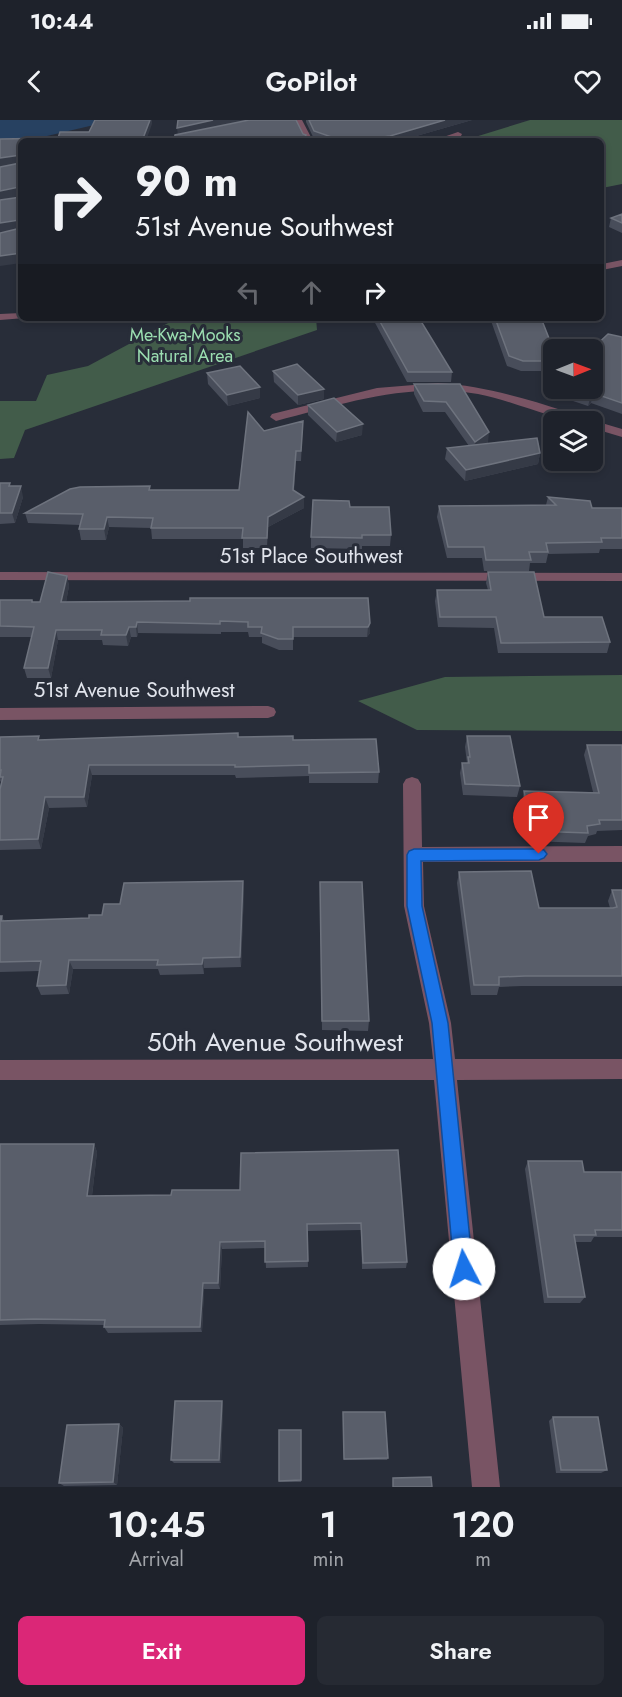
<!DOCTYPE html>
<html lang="en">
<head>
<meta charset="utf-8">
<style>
  body { margin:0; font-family:Jost,sans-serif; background:#262a33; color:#f1f3f6; height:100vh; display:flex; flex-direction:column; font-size:22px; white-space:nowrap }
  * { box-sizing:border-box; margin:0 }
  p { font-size:20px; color:#a1a4a9 }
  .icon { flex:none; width:33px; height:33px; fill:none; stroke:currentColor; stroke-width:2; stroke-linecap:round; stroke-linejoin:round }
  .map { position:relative; height:1367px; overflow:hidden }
  .side { display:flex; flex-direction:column; background:#1e222b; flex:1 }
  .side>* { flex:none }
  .guide { position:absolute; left:18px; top:18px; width:586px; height:183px; border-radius:9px; box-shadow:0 3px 9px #0003,0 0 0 2px #3c3f47; background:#1e222b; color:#f1f3f6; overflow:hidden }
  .needle { width:39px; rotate:89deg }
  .tools { position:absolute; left:543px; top:219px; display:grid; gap:12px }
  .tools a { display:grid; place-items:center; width:60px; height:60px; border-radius:9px; background:#1e222b; box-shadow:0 3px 9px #0003,0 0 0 2px #3c3f47; font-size:30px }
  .pin { position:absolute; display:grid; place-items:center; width:51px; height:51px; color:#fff; margin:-62px -26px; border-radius:50% 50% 50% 0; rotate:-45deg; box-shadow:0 0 6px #0007 }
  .pin .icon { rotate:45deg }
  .me { position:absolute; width:66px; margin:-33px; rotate:355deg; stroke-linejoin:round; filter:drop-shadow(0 0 4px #0008) }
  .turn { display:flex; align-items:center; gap:21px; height:126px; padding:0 18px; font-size:27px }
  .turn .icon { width:78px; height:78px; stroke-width:2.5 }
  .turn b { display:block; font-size:42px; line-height:51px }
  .lanes { display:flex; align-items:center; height:57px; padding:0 18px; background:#0003; justify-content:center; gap:30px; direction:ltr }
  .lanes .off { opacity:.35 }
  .eta { display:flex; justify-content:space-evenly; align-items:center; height:102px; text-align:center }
  .eta b { font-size:36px; font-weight:600; line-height:42px }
  .action { display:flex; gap:12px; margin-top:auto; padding:12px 18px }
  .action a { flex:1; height:69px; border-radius:9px; background:#db2777; color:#fff; font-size:24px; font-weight:600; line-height:69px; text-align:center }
  .action a+a { background:#262a33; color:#f1f3f6 }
  .status { display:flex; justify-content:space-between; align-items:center; height:42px; padding:0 30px; background:#1e222b; direction:ltr }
  .status svg { height:16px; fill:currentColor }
  header { display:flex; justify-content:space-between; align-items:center; height:78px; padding:0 18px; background:#1e222b; font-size:27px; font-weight:600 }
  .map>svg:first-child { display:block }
  .green { fill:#425c4a }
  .water { fill:#274161 }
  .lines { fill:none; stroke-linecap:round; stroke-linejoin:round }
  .minor { fill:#795464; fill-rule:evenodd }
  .major { fill:#c3779b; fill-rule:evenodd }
  .wall { fill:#484d5a }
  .shaded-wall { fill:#353a46 }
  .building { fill:#595e6a; stroke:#6e737e; stroke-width:1.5 }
  .route { fill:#1a73e8; stroke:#114b97; stroke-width:1.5 }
  .labels { text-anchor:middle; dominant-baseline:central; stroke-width:6; stroke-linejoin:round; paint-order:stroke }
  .far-park-label { font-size:18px; fill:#9bdeb1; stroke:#282d39 }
  .street-label { font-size:21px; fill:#e1e4ec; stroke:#282d39 }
  .near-street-label { font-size:26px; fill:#e1e4ec; stroke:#282d39 }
</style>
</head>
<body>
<div class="status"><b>10:44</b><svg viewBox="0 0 49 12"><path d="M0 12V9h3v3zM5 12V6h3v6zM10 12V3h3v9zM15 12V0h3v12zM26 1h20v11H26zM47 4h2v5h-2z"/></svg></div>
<header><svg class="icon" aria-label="back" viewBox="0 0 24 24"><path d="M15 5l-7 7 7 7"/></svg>GoPilot<svg class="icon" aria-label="heart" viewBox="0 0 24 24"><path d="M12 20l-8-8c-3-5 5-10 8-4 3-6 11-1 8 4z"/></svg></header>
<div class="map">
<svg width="622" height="1367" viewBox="0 0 622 1367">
  <rect width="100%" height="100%" fill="#282d39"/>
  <path class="green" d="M 530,0 L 622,0 L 622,64 L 602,68 L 602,21 L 462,21 Z
    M 163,198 L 316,198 L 317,210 L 25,310 L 14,338 L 0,339 L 0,281 L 36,281 L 47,255 L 88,246 L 170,202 Z
    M 622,555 L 622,611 L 417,610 L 358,581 L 445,557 Z"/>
  <path class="water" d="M 0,0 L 97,0 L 94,5 L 0,27 Z"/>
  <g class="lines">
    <path class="minor" d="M 294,0 L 302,0 L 313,21 L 305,21 Z
      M 458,12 L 462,14 L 461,16 L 444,21 L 432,21 Z
      M 622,140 L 622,146 L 602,150 L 602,144 Z
      M 21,193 L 21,198 L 25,198 L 0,200 L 0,194 Z
      M 438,263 C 503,267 561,291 622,309 L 622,317 L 592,308 L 592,302 C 554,302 516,281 478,274 C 408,262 343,284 276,301 L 270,297 L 272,294 L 377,268 Z
      M 0,452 L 622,453 L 622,461 L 0,460 Z
      M 268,586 L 274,588 L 276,592 L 274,596 L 268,598 L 0,600 L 0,588 Z
      M 412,657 L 418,659 L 421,664 L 422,727 L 622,726 L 622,742 L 423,742 L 424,786 L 451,903 L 455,939 L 622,939 L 622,959 L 457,960 L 500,1367 L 472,1367 L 434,960 L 0,960 L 0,940 L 433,939 L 429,903 L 404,786 L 403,664 L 406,659 Z"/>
    <path class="major" d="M 197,13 L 200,13 L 200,17 L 179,21 L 163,21 Z"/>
  </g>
  <path class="wall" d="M 306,0 L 472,0 L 399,21 L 321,21 L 314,19 L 306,2 Z
    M 622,94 L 622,113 L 609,107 L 611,98 Z
    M 374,198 L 419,198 L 452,252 L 451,262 L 407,262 L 374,201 Z
    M 490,198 L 541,198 L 554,231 L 554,251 L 521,251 L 507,246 Z
    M 622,217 L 622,294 L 591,283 L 588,286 L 564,278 L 566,268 L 592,268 Z
    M 273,251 L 324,269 L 324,279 L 298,285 L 274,262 Z
    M 207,253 L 260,267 L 260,278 L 228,286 L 208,264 Z
    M 414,264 L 460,264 L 488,323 L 487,324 L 540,333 L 538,344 L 465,361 L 445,339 L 447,328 L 469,326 L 445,292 L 423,292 L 414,274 Z
    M 308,285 L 362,315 L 336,322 L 308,295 Z
    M 303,301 L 301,341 L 296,341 L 294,371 L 304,388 L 268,407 L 267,428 L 243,428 L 243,419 L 152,419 L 151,408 L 109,407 L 106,420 L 81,420 L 79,409 L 80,405 L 28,403 L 25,393 L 151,370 L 239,370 Z
    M 0,363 L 10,366 L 23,377 L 15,403 L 0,404 Z
    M 548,377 L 592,388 L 622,388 L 622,429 L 600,429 L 599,433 L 548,434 L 546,443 L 530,443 L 529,451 L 484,451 L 482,438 L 447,438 L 437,397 L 439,386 L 546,385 Z
    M 350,387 L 391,415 L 390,426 L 362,426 L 362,429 L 311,428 L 311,417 Z
    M 488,452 L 544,497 L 610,522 L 607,533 L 498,533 L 494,508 L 438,507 L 435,481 L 437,470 L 488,470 L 486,463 Z
    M 67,456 L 69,466 L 66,482 L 368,478 L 370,513 L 367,517 L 293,517 L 293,530 L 279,530 L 262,523 L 262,517 L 249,517 L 248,512 L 221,512 L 221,514 L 138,513 L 137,517 L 131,517 L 128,526 L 103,525 L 102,520 L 58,520 L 51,558 L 27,558 L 24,548 L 32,517 L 0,517 L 0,480 L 32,480 L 33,482 L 40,482 Z
    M 467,616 L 520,666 L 517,677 L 463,675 L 460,653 L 462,643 L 467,643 L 465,627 Z
    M 0,617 L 40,620 L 239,617 L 293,620 L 379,652 L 378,663 L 309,663 L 309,656 L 236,658 L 235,655 L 92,655 L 87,687 L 49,688 L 41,729 L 0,730 L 0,669 L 1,662 L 0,661 Z
    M 587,625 L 622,625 L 622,710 L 597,711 L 596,714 L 588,716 L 585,723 L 529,721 L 522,681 L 524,671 L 593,672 L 584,635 Z
    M 459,752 L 539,788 L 610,788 L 608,781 L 612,770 L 622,770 L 622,866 L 522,866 L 499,867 L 497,875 L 471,875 L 457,763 Z
    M 320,762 L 369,901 L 368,911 L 322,910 Z
    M 244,771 L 241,847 L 204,848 L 204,854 L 160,855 L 158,849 L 73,849 L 69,874 L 41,875 L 37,866 L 40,851 L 0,852 L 0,796 L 2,796 L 4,801 L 89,798 L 102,795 L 120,784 Z
    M 0,1024 L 94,1024 L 97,1032 L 92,1076 L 171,1075 L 240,1070 L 398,1030 L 407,1142 L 406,1148 L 362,1149 L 361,1110 L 307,1111 L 308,1147 L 266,1148 L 265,1128 L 222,1129 L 220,1169 L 204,1169 L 202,1212 L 108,1213 L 104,1207 L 104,1205 L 39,1204 L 0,1205 Z
    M 528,1041 L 584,1052 L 622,1052 L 622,1117 L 594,1117 L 591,1122 L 575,1122 L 585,1177 L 580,1183 L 544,1183 L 525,1049 Z
    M 223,1285 L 221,1343 L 174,1343 L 171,1340 Z
    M 343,1294 L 388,1338 L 387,1340 L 344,1340 Z
    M 553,1297 L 607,1350 L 601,1353 L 556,1353 L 549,1301 Z
    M 119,1304 L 123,1308 L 117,1365 L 64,1366 L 59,1363 Z
    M 301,1312 L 301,1362 L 279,1362 L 279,1361 Z"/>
  <path class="shaded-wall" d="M 150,0 L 152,0 L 152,4 L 146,21 L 142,21 Z
    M 213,0 L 250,0 L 178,16 L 177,8 Z
    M 445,0 L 472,0 L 399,21 L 356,21 Z
    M 21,35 L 21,43 L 0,47 L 0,38 Z
    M 19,67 L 21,76 L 0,80 L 0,71 Z
    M 19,100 L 21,109 L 0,112 L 0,103 Z
    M 21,133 L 21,143 L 0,146 L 0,136 Z
    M 260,267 L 260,278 L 228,286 L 227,275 Z
    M 324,269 L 324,279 L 298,285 L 298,275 Z
    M 593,273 L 591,283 L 588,286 L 591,275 Z
    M 363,304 L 362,315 L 336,322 L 337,312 Z
    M 489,312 L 488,323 L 474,332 L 475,322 Z
    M 296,331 L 296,341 L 293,381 L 293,370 Z
    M 540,333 L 538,344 L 465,361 L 466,350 Z
    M 21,366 L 23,377 L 15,403 L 12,393 Z
    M 304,377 L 304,388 L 268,407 L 267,428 L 268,397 Z
    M 107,397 L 109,407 L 106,420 L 104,409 Z
    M 67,456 L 69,466 L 64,493 L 61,482 Z
    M 137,502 L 138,513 L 137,517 L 136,507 Z
    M 370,503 L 370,513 L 367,517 L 368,507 Z
    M 129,507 L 131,517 L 128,526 L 126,515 Z
    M 56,510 L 58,520 L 51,558 L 48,548 Z
    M 89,645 L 92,655 L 87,687 L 84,677 Z
    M 45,677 L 49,688 L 41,729 L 38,719 Z
    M 243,761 L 244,771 L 241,847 L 240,837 Z
    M 203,838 L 204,848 L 204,854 L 202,844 Z
    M 69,840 L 73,849 L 69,874 L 66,865 Z
    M 94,1024 L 97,1032 L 91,1083 L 87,1076 Z
    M 220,1122 L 222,1129 L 220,1169 L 218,1163 Z
    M 203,1163 L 204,1169 L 202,1212 L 200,1207 Z
    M 222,1281 L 223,1285 L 221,1343 L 219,1340 Z
    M 119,1304 L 123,1308 L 117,1365 L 113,1362 Z"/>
  <path class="building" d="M 95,0 L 150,0 L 142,21 L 21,21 L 21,69 L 19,67 L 0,71 L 0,47 L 20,43 L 21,35 L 0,38 L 0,19 L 58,18 L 60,12 L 89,12 Z
    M 178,0 L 213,0 L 177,8 Z
    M 249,0 L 296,0 L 303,14 L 306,15 L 303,21 L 174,21 L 175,15 Z
    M 309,0 L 445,0 L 390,16 L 356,21 L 343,21 L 314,11 Z
    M 21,76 L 21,107 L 19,100 L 0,103 L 0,80 L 21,77 Z
    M 622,94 L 622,103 L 611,98 Z
    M 21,108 L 21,133 L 0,136 L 0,113 Z
    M 378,198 L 419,198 L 452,252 L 408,252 Z
    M 495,198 L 541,198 L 554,231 L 554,241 L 523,241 L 509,236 Z
    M 608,214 L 622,217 L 622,283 L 593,273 L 591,275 L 568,268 L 592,268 L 592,230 L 591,230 Z
    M 297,244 L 324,269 L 298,275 L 273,251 Z
    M 240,246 L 260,267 L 227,275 L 207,253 Z
    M 414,264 L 460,264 L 489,312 L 475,322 L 446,282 L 424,281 Z
    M 334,278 L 363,304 L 337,312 L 308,285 Z
    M 248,292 L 264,311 L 303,301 L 301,331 L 296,331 L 293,370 L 304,377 L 268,397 L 267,418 L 242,418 L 243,408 L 151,408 L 153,398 L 107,397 L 104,409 L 79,409 L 83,394 L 25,393 L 70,369 L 80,367 L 150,366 L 149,370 L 239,370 Z
    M 537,318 L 540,333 L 466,350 L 447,328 Z
    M 0,363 L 10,363 L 9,366 L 21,366 L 12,393 L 0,393 Z
    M 548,377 L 590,381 L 592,388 L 622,388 L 622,418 L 601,418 L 602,422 L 546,423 L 548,432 L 529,432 L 531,440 L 486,440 L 484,427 L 448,427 L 439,386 L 556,385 Z
    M 313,380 L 349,381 L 350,387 L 389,387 L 391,415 L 362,415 L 362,418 L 311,417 Z
    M 48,452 L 67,456 L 61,482 L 190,481 L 190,478 L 368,478 L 370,503 L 368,507 L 293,507 L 293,519 L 278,519 L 261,513 L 262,507 L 248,507 L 248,502 L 220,501 L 220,504 L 137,502 L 136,507 L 129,507 L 126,515 L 101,515 L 102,510 L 56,510 L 48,548 L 24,548 L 34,507 L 0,506 L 0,480 L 32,480 L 32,482 L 40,482 Z
    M 488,452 L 534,452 L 544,497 L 602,497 L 610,522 L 501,523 L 496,497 L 440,497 L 437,470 L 491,470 Z
    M 238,613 L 238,617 L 293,616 L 293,620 L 376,619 L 379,652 L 309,653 L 309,645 L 235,647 L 235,645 L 89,645 L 84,677 L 45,677 L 38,719 L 0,720 L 0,669 L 3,657 L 0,657 L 1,650 L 0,650 L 0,617 L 39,616 L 38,620 Z
    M 467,616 L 510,616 L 520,666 L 465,664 L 462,643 L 469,643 L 468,637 L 470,637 Z
    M 587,625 L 622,625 L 622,700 L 599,700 L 600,704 L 587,706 L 588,713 L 532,711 L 524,671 L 599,673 Z
    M 531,751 L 539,788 L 613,788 L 617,787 L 612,770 L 622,770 L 622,856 L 525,856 L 499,857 L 499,865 L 474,865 L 459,752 Z
    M 243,761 L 240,837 L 203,838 L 202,844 L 157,845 L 158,840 L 69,840 L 66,865 L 37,866 L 41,841 L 0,842 L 0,796 L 2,796 L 1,801 L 89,798 L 89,795 L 102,795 L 104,784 L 120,784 L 124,763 Z
    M 320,762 L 362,762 L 369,901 L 322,901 Z
    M 0,1024 L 94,1024 L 87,1076 L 171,1075 L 172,1070 L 240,1070 L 241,1033 L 398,1030 L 407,1142 L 363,1143 L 361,1103 L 307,1104 L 308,1141 L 265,1142 L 265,1121 L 220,1122 L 218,1163 L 203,1163 L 200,1207 L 104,1207 L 105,1200 L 34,1199 L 0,1200 Z
    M 528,1041 L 582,1041 L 584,1052 L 622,1052 L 622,1110 L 595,1110 L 596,1115 L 574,1115 L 585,1177 L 548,1177 Z
    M 175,1281 L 222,1281 L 219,1340 L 171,1340 Z
    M 343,1292 L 385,1292 L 388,1338 L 344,1339 Z
    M 553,1297 L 598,1297 L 607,1350 L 561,1350 Z
    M 119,1304 L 113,1362 L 59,1363 L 67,1305 Z
    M 279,1310 L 301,1310 L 301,1360 L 279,1361 Z
    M 431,1357 L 432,1367 L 393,1367 L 393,1358 Z"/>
  <path class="route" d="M 414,729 L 539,729 L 544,730 L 547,734 L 544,738 L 539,740 L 421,741 L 422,786 L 448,903 L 473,1149 L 470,1155 L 464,1158 L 457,1155 L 454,1149 L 432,903 L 407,786 L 407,735 L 409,731 Z"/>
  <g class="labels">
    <g class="far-park-label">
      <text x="185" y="215">Me-Kwa-Mooks<tspan x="185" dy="21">Natural Area</tspan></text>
    </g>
    <g class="street-label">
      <text x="311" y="436">51st Place Southwest</text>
      <text x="134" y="570">51st Avenue Southwest</text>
    </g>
    <g class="near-street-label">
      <text x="275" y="922">50th Avenue Southwest</text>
    </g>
  </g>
</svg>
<div class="tools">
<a><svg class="needle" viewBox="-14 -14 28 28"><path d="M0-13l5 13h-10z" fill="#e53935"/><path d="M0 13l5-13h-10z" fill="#a1a4a9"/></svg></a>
<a><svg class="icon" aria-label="layers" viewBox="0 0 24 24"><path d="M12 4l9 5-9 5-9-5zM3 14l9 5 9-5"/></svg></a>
</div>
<div class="pin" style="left:539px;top:734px;background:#d93025"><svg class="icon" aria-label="arrive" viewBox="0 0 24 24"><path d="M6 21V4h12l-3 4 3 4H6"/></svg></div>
<svg class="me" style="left:464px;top:1149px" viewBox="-20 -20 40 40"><circle r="19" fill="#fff"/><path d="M0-13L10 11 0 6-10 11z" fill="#1a73e8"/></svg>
<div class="guide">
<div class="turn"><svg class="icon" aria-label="right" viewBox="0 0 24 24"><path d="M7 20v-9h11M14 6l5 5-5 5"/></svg><div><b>90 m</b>51st Avenue Southwest</div></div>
<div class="lanes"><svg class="icon off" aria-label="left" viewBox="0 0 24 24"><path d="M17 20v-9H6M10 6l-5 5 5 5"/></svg><svg class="icon off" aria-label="ahead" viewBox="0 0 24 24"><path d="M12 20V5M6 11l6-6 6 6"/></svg><svg class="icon" aria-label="right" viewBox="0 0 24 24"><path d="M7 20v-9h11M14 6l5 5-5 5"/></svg></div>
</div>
</div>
<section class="side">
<div class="eta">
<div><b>10:45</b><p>Arrival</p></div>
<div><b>1</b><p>min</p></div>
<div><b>120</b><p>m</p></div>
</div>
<div class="action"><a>Exit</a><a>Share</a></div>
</section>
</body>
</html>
